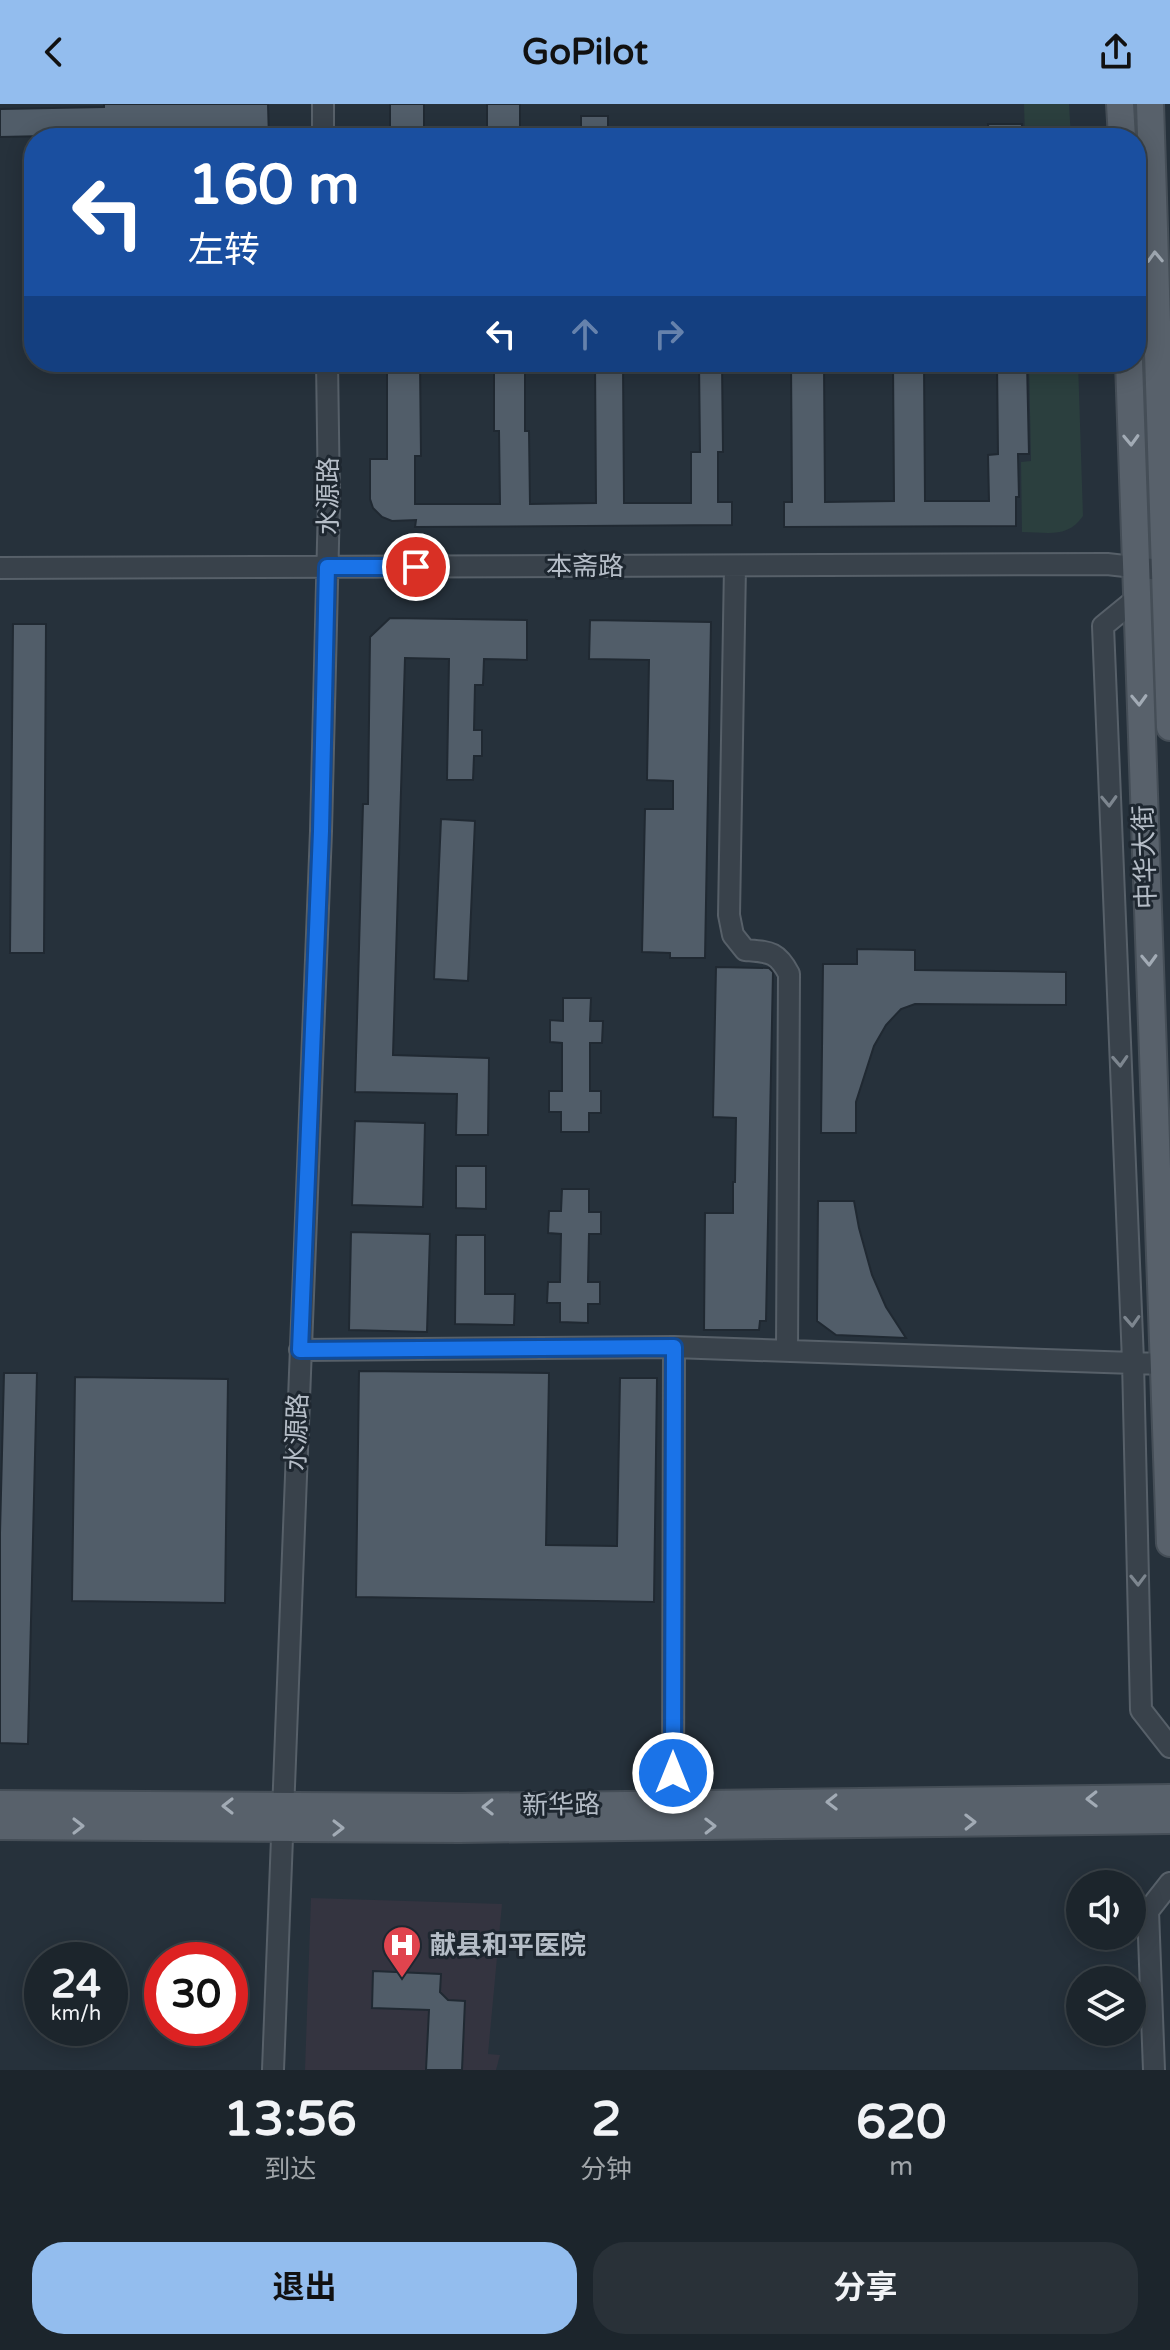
<!DOCTYPE html>
<html lang="zh">
<head>
<meta charset="utf-8">
<style>
  body { margin:0; font-family:"Varela Round","Noto Sans SC",sans-serif; background:#293138; color:#f1f3f6; height:100vh; display:flex; flex-direction:column; font-size:30px; white-space:nowrap }
  * { box-sizing:border-box; margin:0 }
  p { font-size:26px; color:#a0a5a9 }
  .icon { flex:none; width:44px; height:44px; fill:none; stroke:currentColor; stroke-width:2; stroke-linecap:round; stroke-linejoin:round }
  .map { position:relative; height:1966px; overflow:hidden }
  .sheet { display:flex; flex-direction:column; background:#1c252c; flex:1 }
  .sheet>* { flex:none }
  .hud { position:absolute; left:24px; top:24px; width:1122px; height:244px; border-radius:32px; box-shadow:0 4px 20px #0003,0 0 0 2px #3a4248; background:#1a4fa0; color:#fff; overflow:hidden }
  .buttons { position:absolute; left:1066px; top:1766px; display:grid; gap:16px }
  .buttons a { display:grid; place-items:center; width:80px; height:80px; border-radius:50%; background:#1c252c; box-shadow:0 4px 20px #0003,0 0 0 2px #3a4248; font-size:40px }
  .speed { position:absolute; left:24px; top:1838px; display:flex; gap:16px; font-size:40px; font-weight:700; text-align:center }
  .speed>* { display:grid; place-content:center; width:104px; height:104px; border-radius:50%; background:#1c252c; box-shadow:0 4px 20px #0003,0 0 0 2px #3a4248; line-height:1 }
  .speed small { font-size:20px; font-weight:400 }
  .speed .limit { border:12px solid #d22; background:#fff; color:#111 }
  .pin { position:absolute; display:grid; place-items:center; width:68px; height:68px; color:#fff; margin:-34px; border:4px solid #fff; border-radius:50%; box-shadow:0 2px 8px #0007 }
  .me { position:absolute; width:88px; margin:-44px; rotate:0deg; stroke-linejoin:round; filter:drop-shadow(0 0 6px #0008) }
  .turn { display:flex; align-items:center; gap:28px; height:168px; padding:0 32px; font-size:36px }
  .turn .icon { width:104px; height:104px; stroke-width:2.5 }
  .turn b { display:block; font-size:56px; line-height:68px }
  .lanes { display:flex; align-items:center; height:76px; padding:0 32px; background:#0003; justify-content:center; gap:40px; direction:ltr }
  .lanes .off { opacity:.35 }
  .eta { display:flex; justify-content:space-evenly; align-items:center; height:136px; text-align:center }
  .eta b { font-size:48px; font-weight:700; line-height:56px }
  .primary-button { display:flex; gap:16px; margin-top:auto; padding:16px 32px }
  .primary-button a { flex:1; height:92px; border-radius:32px; background:#93bdee; color:#111; font-size:32px; font-weight:700; line-height:92px; text-align:center }
  .primary-button a+a { background:#293138; color:#f1f3f6 }
  header { display:flex; justify-content:space-between; align-items:center; height:104px; padding:0 32px; background:#93bdee; color:#111; font-size:36px; font-weight:700 }
  .map>svg:first-child { display:block }
  .medical { fill:#343440 }
  .green { fill:#2b3f3e }
  .building { fill:#515d69; stroke:#202932; stroke-width:2 }
  .lines { fill:none; stroke-linecap:round; stroke-linejoin:round }
  .minor-casing { stroke:#576069; stroke-width:24 }
  .major-casing { stroke:#454e57; stroke-width:30 }
  .minor { stroke:#39424b; stroke-width:20 }
  .major { stroke:#58616b; stroke-width:26 }
  .oneway { stroke:#a2abb5 }
  .oneway2 { stroke:#7d868f }
  .route-casing { stroke:#114b97; stroke-width:20 }
  .route { stroke:#1a73e8; stroke-width:14 }
  .labels { text-anchor:middle; dominant-baseline:central; stroke-width:6; stroke-linejoin:round; paint-order:stroke }
  .street-label { font-size:26px; fill:#b5bdc7; stroke:#1e2730 }
  .poi-label { font-size:26px; font-weight:bold; fill:#b5bdc7; stroke:#1e2730; text-anchor:start }
</style>
</head>
<body>
<header><svg class="icon" aria-label="back" viewBox="0 0 24 24"><path d="M15 5l-7 7 7 7"/></svg>GoPilot<svg class="icon" aria-label="share" viewBox="0 0 24 24"><path d="M12 15V3M7 8l5-5 5 5M5 13v7h14v-7"/></svg></header>
<div class="map">
<svg width="1170" height="1966" viewBox="0 0 1170 1966">
  <rect width="100%" height="100%" fill="#26313b"/>
  <path class="medical" d="M 311,1794 L 502,1800 L 488,1950 L 500,1951 L 496,1966 L 305,1966 Z"/>
  <path class="green" d="M 1024,0 L 1069,0 L 1071,34 L 1025,34 Z
    M 1029,258 L 1078,258 L 1083,412 C 1067,435 1047,428 1022,428 L 1021,358 L 1031,357 Z"/>
  <path class="building" d="M 104,0 L 268,0 L 269,34 L 236,34 L 236,28 L 0,33 L 0,5 L 104,3 Z
    M 390,0 L 424,0 L 424,34 L 390,34 Z
    M 487,0 L 520,0 L 520,34 L 487,34 Z
    M 581,12 L 608,12 L 608,34 L 581,34 Z
    M 988,20 L 1022,20 L 1022,34 L 989,34 Z
    M 387,258 L 420,258 L 421,352 L 415,352 L 415,400 L 500,400 L 499,327 L 494,327 L 494,258 L 525,258 L 525,327 L 529,327 L 530,400 L 596,399 L 595,258 L 623,258 L 624,399 L 691,399 L 691,348 L 700,348 L 699,258 L 722,258 L 723,348 L 718,348 L 718,398 L 732,398 L 732,421 L 415,423 L 416,416 L 392,417 L 382,413 L 373,404 L 370,395 L 370,355 L 387,355 Z
    M 791,258 L 824,258 L 825,398 L 894,397 L 893,258 L 924,258 L 925,397 L 989,397 L 988,351 L 998,350 L 997,258 L 1027,258 L 1029,350 L 1018,350 L 1019,393 L 1016,393 L 1016,422 L 784,423 L 784,398 L 792,398 Z
    M 390,514 L 527,516 L 527,556 L 484,555 L 483,581 L 475,581 L 474,626 L 482,626 L 482,652 L 474,652 L 473,676 L 447,676 L 449,555 L 405,554 L 393,951 L 489,954 L 488,1031 L 456,1031 L 457,990 L 355,988 L 363,700 L 368,700 L 370,533 Z
    M 590,516 L 711,518 L 705,854 L 670,854 L 670,849 L 642,848 L 645,705 L 673,705 L 673,677 L 647,676 L 649,556 L 589,555 Z
    M 13,520 L 46,520 L 44,849 L 10,849 Z
    M 441,715 L 475,717 L 468,877 L 434,875 Z
    M 857,845 L 915,846 L 915,866 L 1066,868 L 1066,901 L 915,900 L 901,905 L 886,921 L 874,942 L 856,998 L 856,1029 L 821,1029 L 823,860 L 857,860 Z
    M 716,863 L 769,864 L 773,868 L 766,1217 L 760,1217 L 759,1226 L 704,1226 L 705,1109 L 733,1109 L 733,1078 L 735,1078 L 736,1014 L 713,1013 Z
    M 563,894 L 591,894 L 590,917 L 603,917 L 602,939 L 590,939 L 590,987 L 601,987 L 601,1009 L 589,1009 L 589,1028 L 561,1028 L 561,1008 L 549,1008 L 549,987 L 562,987 L 562,939 L 550,938 L 550,916 L 563,917 Z
    M 355,1017 L 425,1019 L 423,1103 L 352,1101 Z
    M 456,1062 L 486,1062 L 486,1105 L 456,1104 Z
    M 562,1085 L 589,1085 L 589,1108 L 601,1108 L 601,1130 L 589,1130 L 588,1178 L 600,1178 L 600,1200 L 588,1200 L 588,1219 L 560,1218 L 560,1199 L 547,1199 L 548,1178 L 560,1178 L 561,1130 L 548,1129 L 549,1107 L 561,1107 Z
    M 818,1097 L 854,1097 L 859,1124 L 872,1171 L 886,1203 L 906,1234 L 836,1231 L 817,1217 Z
    M 351,1128 L 430,1130 L 427,1228 L 349,1226 Z
    M 456,1131 L 485,1131 L 485,1190 L 515,1190 L 514,1221 L 455,1220 Z
    M 359,1267 L 549,1269 L 546,1441 L 617,1442 L 620,1274 L 657,1274 L 654,1498 L 356,1493 Z
    M 4,1269 L 37,1269 L 28,1640 L 0,1639 L 0,1429 Z
    M 75,1273 L 228,1275 L 225,1499 L 72,1497 Z
    M 373,1867 L 441,1870 L 440,1888 L 448,1896 L 465,1897 L 462,1966 L 426,1966 L 429,1906 L 372,1904 Z"/>
  <g class="lines">
    <g class="minor-casing">
      <path id="minor" d="M 323,0 L 323,34
        M 735,462 L 729,811 L 733,831 L 745,846 C 769,848 777,847 789,870 L 787,1247
        M 0,464 L 1107,460 L 1170,467
        M 1136,495 L 1103,522 L 1133,1257 L 1141,1606 L 1170,1643
        M 300,1246 L 674,1243 L 1163,1260
        M 673,1699 L 674,1243
        M 273,1966 L 321,727 L 329,398 L 327,258
        M 1154,1966 L 1148,1807 L 1170,1779"/>
    </g>
    <g class="major-casing">
      <path id="major" d="M 1120,0 L 1122,34
        M 1150,0 L 1170,623
        M 1129,258 L 1170,1439
        M 0,1700 L 460,1703 L 1170,1694
        M 0,1722 L 460,1725 L 1170,1716"/>
    </g>
    <use href="#minor" class="minor"/>
    <use href="#major" class="major"/>
  </g>
  <defs><path id="oneway-chevron" d="M-2-3.5L2.5 0L-2 3.5" fill="none" stroke-width="1.6" stroke-linecap="round" stroke-linejoin="round" transform="scale(2)"/></defs>
  <g class="oneway">
    <use href="#oneway-chevron" transform="translate(1155 153) rotate(-92)"/>
    <use href="#oneway-chevron" transform="translate(1131 336) rotate(88)"/>
    <use href="#oneway-chevron" transform="translate(1139 596) rotate(88)"/>
    <use href="#oneway-chevron" transform="translate(1149 856) rotate(88)"/>
    <use href="#oneway-chevron" transform="translate(1092 1695) rotate(179)"/>
    <use href="#oneway-chevron" transform="translate(832 1698) rotate(179)"/>
    <use href="#oneway-chevron" transform="translate(228 1702) rotate(-180)"/>
    <use href="#oneway-chevron" transform="translate(488 1703) rotate(179)"/>
    <use href="#oneway-chevron" transform="translate(970 1718) rotate(-1)"/>
    <use href="#oneway-chevron" transform="translate(78 1722)"/>
    <use href="#oneway-chevron" transform="translate(710 1722) rotate(-1)"/>
    <use href="#oneway-chevron" transform="translate(338 1724)"/>
  </g>
  <g class="oneway2">
    <use href="#oneway-chevron" transform="translate(1109 697) rotate(88)"/>
    <use href="#oneway-chevron" transform="translate(1120 957) rotate(87)"/>
    <use href="#oneway-chevron" transform="translate(1132 1217) rotate(87)"/>
    <use href="#oneway-chevron" transform="translate(1138 1476) rotate(89)"/>
  </g>
  <g class="lines">
    <g class="route-casing">
      <path id="route" d="M 416,463 L 327,463 L 321,727 L 300,1246 L 674,1243 L 673,1669"/>
    </g>
    <use href="#route" class="route"/>
  </g>
  <defs>
    <g id="hospital-pin" transform="scale(2)"><path d="M0 17L-7.5 6A9.5 9.5 0 1 1 7.5 6Z" fill="#e0444e" stroke="#1e2730"/><path d="M-5-5h3v3.5h4V-5h3V5h-3V1.5h-4V5h-3Z" fill="#fff"/></g>
  </defs>
  <g fill-rule="evenodd">
    <use href="#hospital-pin" x="402" y="1841"/>
  </g>
  <g class="labels">
    <g class="street-label">
      <text transform="translate(328 392) rotate(-90)">水源路</text>
      <text x="585" y="462">本斋路</text>
      <text transform="translate(1145 753) rotate(-92)">中华大街</text>
      <text transform="translate(297 1328) rotate(-88)">水源路</text>
      <text transform="translate(561 1701) rotate(-1)">新华路</text>
    </g>
    <g class="poi-label">
      <text x="430" y="1841">献县和平医院</text>
    </g>
  </g>
</svg>
<div class="buttons">
<a><svg class="icon" aria-label="sound" viewBox="0 0 24 24"><path d="M4 9h4l5-4v14l-5-4H4zM17 9q2 3 0 6"/></svg></a>
<a><svg class="icon" aria-label="layers" viewBox="0 0 24 24"><path d="M12 4l9 5-9 5-9-5zM3 14l9 5 9-5"/></svg></a>
</div>
<div class="speed"><div>24<small>km/h</small></div><div class="limit">30</div></div>
<div class="pin" style="left:416px;top:463px;background:#d93025"><svg class="icon" aria-label="arrive" viewBox="0 0 24 24"><path d="M6 21V4h12l-3 4 3 4H6"/></svg></div>
<svg class="me" style="left:673px;top:1669px" viewBox="-20 -20 40 40"><circle r="17" fill="#1a73e8" stroke="#fff" stroke-width="3"/><path d="M0-11L8 9 0 5-8 9z" fill="#fff"/></svg>
<div class="hud">
<div class="turn"><svg class="icon" aria-label="left" viewBox="0 0 24 24"><path d="M17 20v-9H6M10 6l-5 5 5 5"/></svg><div><b>160 m</b>左转</div></div>
<div class="lanes"><svg class="icon" aria-label="left" viewBox="0 0 24 24"><path d="M17 20v-9H6M10 6l-5 5 5 5"/></svg><svg class="icon off" aria-label="ahead" viewBox="0 0 24 24"><path d="M12 20V5M6 11l6-6 6 6"/></svg><svg class="icon off" aria-label="right" viewBox="0 0 24 24"><path d="M7 20v-9h11M14 6l5 5-5 5"/></svg></div>
</div>
</div>
<section class="sheet">
<div class="eta">
<div><b>13:56</b><p>到达</p></div>
<div><b>2</b><p>分钟</p></div>
<div><b>620</b><p>m</p></div>
</div>
<div class="primary-button"><a>退出</a><a>分享</a></div>
</section>
</body>
</html>
